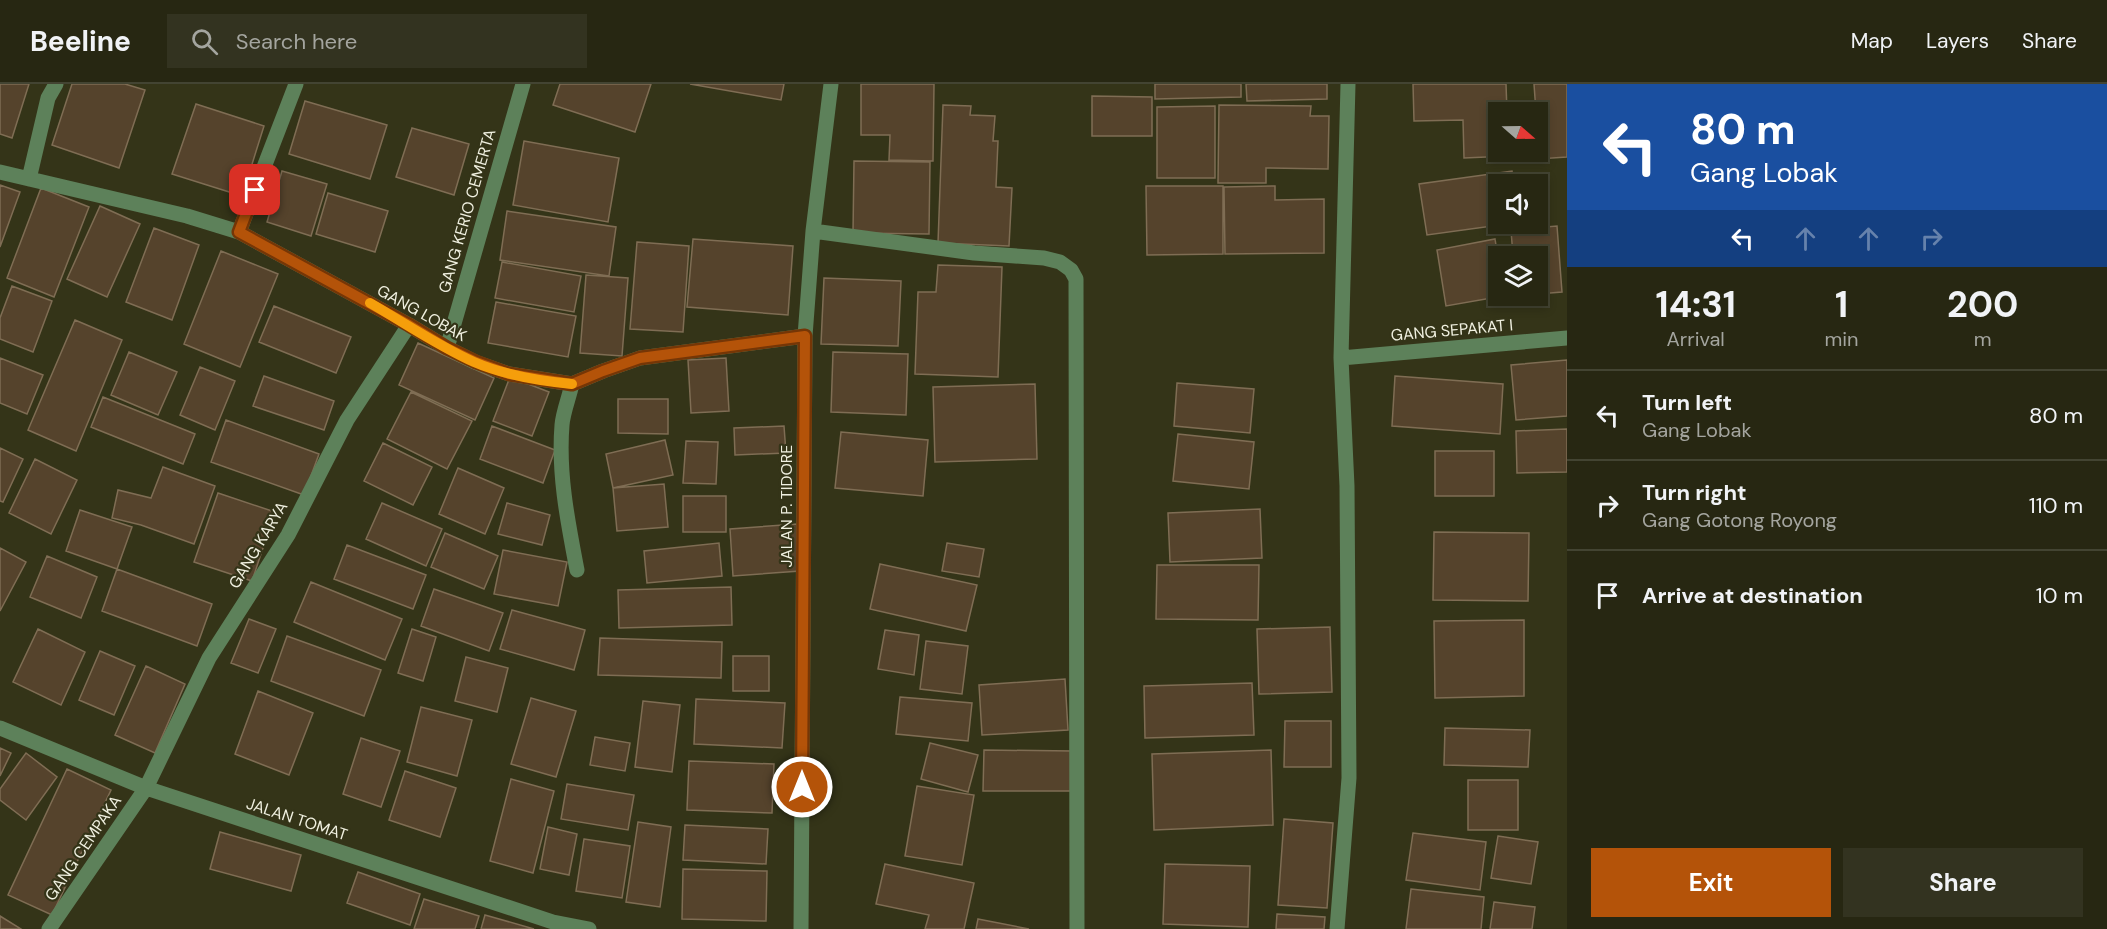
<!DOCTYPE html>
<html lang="en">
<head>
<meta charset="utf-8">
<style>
  body { margin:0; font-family:"DM Sans",sans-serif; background:#333320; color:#f1f3f6; height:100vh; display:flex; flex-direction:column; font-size:22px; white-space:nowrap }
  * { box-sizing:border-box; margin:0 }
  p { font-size:20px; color:#a4a59f }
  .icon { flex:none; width:33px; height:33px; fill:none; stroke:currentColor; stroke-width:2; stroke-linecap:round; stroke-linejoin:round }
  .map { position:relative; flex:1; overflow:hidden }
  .details { display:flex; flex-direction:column; background:#272712; width:540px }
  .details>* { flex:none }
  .top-card { background:#1a4fa0; color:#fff; overflow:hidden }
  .needle { width:39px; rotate:110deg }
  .fabs { position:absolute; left:1488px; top:18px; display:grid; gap:12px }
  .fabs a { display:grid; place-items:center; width:60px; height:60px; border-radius:0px; background:#272712; box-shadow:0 3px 9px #0003,0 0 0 2px #434432; font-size:30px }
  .pin { position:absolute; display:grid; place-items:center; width:51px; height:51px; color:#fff; margin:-26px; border-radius:12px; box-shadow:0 3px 9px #0006 }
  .me { position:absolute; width:66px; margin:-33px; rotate:0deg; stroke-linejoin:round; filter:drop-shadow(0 0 4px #0008) }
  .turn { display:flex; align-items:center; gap:21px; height:126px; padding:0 24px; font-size:27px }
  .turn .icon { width:78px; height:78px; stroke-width:2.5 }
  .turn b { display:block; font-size:42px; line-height:51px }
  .lanes { display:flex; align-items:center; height:57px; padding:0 24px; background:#0003; justify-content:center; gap:30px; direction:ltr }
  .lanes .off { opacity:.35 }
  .eta { display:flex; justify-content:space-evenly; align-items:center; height:102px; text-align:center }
  .eta b { font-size:36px; font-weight:700; line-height:42px }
  .button { display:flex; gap:12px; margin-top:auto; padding:12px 24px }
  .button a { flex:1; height:69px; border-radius:0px; background:#b45309; color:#fff; font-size:24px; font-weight:700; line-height:69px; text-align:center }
  .button a+a { background:#333320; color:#f1f3f6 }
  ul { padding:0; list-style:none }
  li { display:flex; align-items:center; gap:18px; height:90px; padding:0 24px; border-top:2px solid #434432 }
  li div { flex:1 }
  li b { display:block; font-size:22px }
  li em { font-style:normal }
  header { display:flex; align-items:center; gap:36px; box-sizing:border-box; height:84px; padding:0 30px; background:#272712; border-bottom:2px solid #434432 }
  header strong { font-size:28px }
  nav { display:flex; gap:33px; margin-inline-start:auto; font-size:21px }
  .search { width:420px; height:54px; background:#333320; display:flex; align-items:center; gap:15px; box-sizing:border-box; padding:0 21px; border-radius:0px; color:#a4a59f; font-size:22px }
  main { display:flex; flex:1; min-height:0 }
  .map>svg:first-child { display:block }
  .building { fill:#55432c; stroke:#7f6d54; stroke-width:1.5 }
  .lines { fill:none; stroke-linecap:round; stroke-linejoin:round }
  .minor { stroke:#5d815a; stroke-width:15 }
  .route-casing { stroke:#753606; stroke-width:15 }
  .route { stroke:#b45309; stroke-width:10 }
  .slow { stroke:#f59e0b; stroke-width:10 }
  .labels { text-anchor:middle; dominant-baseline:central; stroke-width:4.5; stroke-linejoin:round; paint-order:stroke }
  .street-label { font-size:16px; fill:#f0f0e0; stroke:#343418 }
</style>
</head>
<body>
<header>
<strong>Beeline</strong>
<div class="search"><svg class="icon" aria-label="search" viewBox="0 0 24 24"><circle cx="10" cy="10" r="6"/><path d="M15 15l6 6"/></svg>Search here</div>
<nav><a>Map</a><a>Layers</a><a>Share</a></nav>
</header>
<main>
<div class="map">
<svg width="1567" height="845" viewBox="0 0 1567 845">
  <rect width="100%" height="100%" fill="#343418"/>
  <path class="building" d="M 0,0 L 29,0 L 12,54 L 0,50 Z
    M 72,0 L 125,0 L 145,6 L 119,84 L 52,61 Z
    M 560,0 L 651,0 L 635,48 L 553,21 Z
    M 690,0 L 784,0 L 781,16 Z
    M 861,0 L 934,0 L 933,77 L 889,76 L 890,51 L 861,51 Z
    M 1155,0 L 1241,0 L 1241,13 L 1155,15 Z
    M 1246,0 L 1327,0 L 1327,15 L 1247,17 Z
    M 1413,0 L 1506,0 L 1507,28 L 1498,28 L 1498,68 L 1508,68 L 1509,72 L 1464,74 L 1463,36 L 1414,37 Z
    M 1534,0 L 1567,0 L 1567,73 L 1538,75 L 1538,28 L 1536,28 Z
    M 1092,12 L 1152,13 L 1152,52 L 1092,52 Z
    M 305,17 L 387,41 L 370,95 L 289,70 Z
    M 196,20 L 264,42 L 242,112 L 172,90 Z
    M 943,21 L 971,22 L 970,31 L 995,32 L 993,57 L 998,57 L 996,103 L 1012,104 L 1009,162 L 938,159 Z
    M 1219,21 L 1311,22 L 1310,32 L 1329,32 L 1328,85 L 1266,84 L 1266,99 L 1218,99 Z
    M 1215,22 L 1215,94 L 1157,94 L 1157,23 Z
    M 412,44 L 469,60 L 454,111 L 396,93 Z
    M 524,57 L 619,74 L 608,138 L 513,121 Z
    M 854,77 L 930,78 L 929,150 L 853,149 Z
    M 282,87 L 327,100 L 311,152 L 267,138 Z
    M 1512,87 L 1514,100 L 1498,100 L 1498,140 L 1507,140 L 1427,151 L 1419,100 Z
    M 0,101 L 20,108 L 0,163 Z
    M 1146,102 L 1223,102 L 1223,170 L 1147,171 Z
    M 1275,102 L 1275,116 L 1324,115 L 1324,169 L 1225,170 L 1224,103 Z
    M 41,104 L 89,123 L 54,213 L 7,194 Z
    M 328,109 L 388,127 L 375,168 L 316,150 Z
    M 100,122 L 140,140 L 107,213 L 67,195 Z
    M 507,127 L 616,143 L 609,192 L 500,176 Z
    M 1557,142 L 1562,208 L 1538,210 L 1538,172 L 1513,172 L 1511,146 Z
    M 154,144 L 199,161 L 172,236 L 126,218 Z
    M 693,155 L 793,162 L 788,231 L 687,223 Z
    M 1495,155 L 1498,174 L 1498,212 L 1503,212 L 1446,222 L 1437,166 Z
    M 637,158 L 689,162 L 683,248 L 630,245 Z
    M 221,167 L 278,190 L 240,283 L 184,260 Z
    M 502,178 L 581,192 L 574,228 L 495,214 Z
    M 938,181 L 1002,183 L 998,293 L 915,290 L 918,208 L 936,208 Z
    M 586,191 L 628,194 L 622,272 L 580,269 Z
    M 824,194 L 901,197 L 898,262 L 821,260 Z
    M 12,202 L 52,217 L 33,268 L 0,255 L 0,234 Z
    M 496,218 L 576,232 L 568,273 L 488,259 Z
    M 274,222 L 351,253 L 336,289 L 259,258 Z
    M 75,236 L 122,256 L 76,367 L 28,346 Z
    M 418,259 L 494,294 L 475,336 L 399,301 Z
    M 129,268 L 177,288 L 158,331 L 111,311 Z
    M 833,268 L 908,270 L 906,331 L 831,328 Z
    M 0,274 L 43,291 L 27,330 L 0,319 Z
    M 726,274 L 729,327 L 691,329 L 688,276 Z
    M 1567,276 L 1567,332 L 1516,336 L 1511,281 Z
    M 200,283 L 235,297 L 215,346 L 180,331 Z
    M 264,292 L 334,317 L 324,346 L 253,322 Z
    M 1395,292 L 1503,300 L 1500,350 L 1392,342 Z
    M 510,293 L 549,308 L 532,352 L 493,337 Z
    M 1177,299 L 1254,305 L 1250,349 L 1174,342 Z
    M 1035,300 L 1037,375 L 935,378 L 933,303 Z
    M 411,308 L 472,337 L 447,385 L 387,355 Z
    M 103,313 L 195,350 L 183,380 L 91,343 Z
    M 618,315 L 668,315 L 668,350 L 618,349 Z
    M 226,336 L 319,370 L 304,411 L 211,378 Z
    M 492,342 L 555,366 L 543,399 L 480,375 Z
    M 784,342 L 786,369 L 735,371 L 734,344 Z
    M 1567,345 L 1567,388 L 1517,389 L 1516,347 Z
    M 841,348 L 928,356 L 923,412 L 835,404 Z
    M 1178,350 L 1254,358 L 1249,405 L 1173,397 Z
    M 665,356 L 673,391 L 613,404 L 606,370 Z
    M 686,357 L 718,358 L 716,400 L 683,399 Z
    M 383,359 L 432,383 L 413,421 L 364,397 Z
    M 0,364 L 23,375 L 3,418 L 0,417 Z
    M 1435,367 L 1494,367 L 1494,412 L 1435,412 Z
    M 35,375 L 77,396 L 51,450 L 9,429 Z
    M 163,383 L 215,402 L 194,460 L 141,441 L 112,434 L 118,406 L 151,414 Z
    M 458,384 L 504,404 L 485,450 L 439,430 Z
    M 664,400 L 668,443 L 617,447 L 613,404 Z
    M 218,409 L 275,428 L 252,497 L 194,478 Z
    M 683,412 L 726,412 L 726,448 L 683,448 Z
    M 382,419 L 442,445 L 426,482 L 366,455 Z
    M 507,419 L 550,431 L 542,461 L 498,450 Z
    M 1260,425 L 1262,474 L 1170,478 L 1168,429 Z
    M 80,426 L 132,443 L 117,485 L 66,467 Z
    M 797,440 L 800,487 L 733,492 L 730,445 Z
    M 1434,448 L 1529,449 L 1528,517 L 1433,516 Z
    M 445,449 L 498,472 L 484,505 L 431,483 Z
    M 719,459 L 722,492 L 647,499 L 644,467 Z
    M 947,459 L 984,465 L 979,493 L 942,487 Z
    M 347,461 L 426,491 L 413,525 L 334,495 Z
    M 0,464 L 26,478 L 0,527 Z
    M 503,466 L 567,478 L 558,522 L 494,510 Z
    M 47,472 L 97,493 L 81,534 L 30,513 Z
    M 880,480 L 977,501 L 966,547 L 870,525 Z
    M 1157,481 L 1259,481 L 1258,536 L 1156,535 Z
    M 117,485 L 212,520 L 197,562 L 102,527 Z
    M 311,498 L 402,535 L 385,576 L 294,538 Z
    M 731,503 L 732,541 L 619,544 L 618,506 Z
    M 434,505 L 503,529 L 489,567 L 421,542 Z
    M 512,526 L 585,546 L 574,586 L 500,565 Z
    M 249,535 L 276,545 L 258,589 L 231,579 Z
    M 1524,536 L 1524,612 L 1435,614 L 1434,537 Z
    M 1330,543 L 1332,608 L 1259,610 L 1257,545 Z
    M 38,545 L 85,568 L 61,621 L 13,598 Z
    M 412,545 L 436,553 L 423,597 L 398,589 Z
    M 885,546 L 919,551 L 914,591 L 878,585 Z
    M 287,552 L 381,586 L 364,632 L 271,597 Z
    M 600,554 L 722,558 L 721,594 L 598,591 Z
    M 926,557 L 968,562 L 962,610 L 920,605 Z
    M 100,567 L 135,582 L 114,631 L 79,616 Z
    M 733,572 L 769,572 L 769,607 L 733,607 Z
    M 466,573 L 508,584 L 497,628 L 455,617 Z
    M 146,582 L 185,600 L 155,669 L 115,651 Z
    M 1065,595 L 1068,646 L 982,651 L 979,601 Z
    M 1252,599 L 1254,651 L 1145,654 L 1144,602 Z
    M 258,607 L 313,629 L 289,691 L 235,670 Z
    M 900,613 L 972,619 L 968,657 L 896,650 Z
    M 531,614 L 576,627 L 556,693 L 511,680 Z
    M 696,615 L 785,619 L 782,664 L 694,660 Z
    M 643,617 L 680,621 L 672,688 L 635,683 Z
    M 421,623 L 472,636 L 457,692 L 407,678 Z
    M 1285,637 L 1331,637 L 1331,683 L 1284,683 Z
    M 1445,644 L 1530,646 L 1528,683 L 1444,681 Z
    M 595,653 L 630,659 L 625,687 L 590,681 Z
    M 361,654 L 400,667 L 381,723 L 343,710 Z
    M 930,659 L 978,671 L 968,708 L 921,695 Z
    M 0,664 L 11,669 L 0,692 Z
    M 984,666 L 1073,667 L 1072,707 L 983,707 Z
    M 1271,666 L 1273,741 L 1154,746 L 1152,670 Z
    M 26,669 L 57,693 L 26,736 L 0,716 L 0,705 Z
    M 689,677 L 774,680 L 772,729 L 687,726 Z
    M 67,685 L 111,706 L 52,831 L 8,811 Z
    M 405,687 L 456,704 L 440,753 L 389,736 Z
    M 511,695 L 554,707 L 533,789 L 490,777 Z
    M 1468,696 L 1518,696 L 1518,746 L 1468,746 Z
    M 567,700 L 634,711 L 628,746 L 561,735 Z
    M 917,702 L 974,711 L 962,781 L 905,772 Z
    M 1284,735 L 1333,739 L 1327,824 L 1278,821 Z
    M 638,738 L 671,743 L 660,823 L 626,818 Z
    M 685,741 L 768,745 L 766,780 L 683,776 Z
    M 548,743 L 577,750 L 569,791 L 540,785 Z
    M 220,748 L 301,771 L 291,807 L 210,785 Z
    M 1413,749 L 1486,758 L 1480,806 L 1406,796 Z
    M 1498,752 L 1538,758 L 1531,800 L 1491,794 Z
    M 584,755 L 630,762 L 622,814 L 576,807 Z
    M 885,780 L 974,799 L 964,845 L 925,845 L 929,831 L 876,820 Z
    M 1165,780 L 1250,782 L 1248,843 L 1163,840 Z
    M 683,785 L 767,787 L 766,837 L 682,835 Z
    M 358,788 L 420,810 L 410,841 L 347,819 Z
    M 1411,805 L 1484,813 L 1481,845 L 1406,845 Z
    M 424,815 L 479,832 L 475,845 L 414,845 Z
    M 1494,818 L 1535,823 L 1532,845 L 1490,845 Z
    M 1277,830 L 1325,833 L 1324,845 L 1276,845 Z
    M 485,831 L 534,845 L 481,845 Z
    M 0,832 L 21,845 L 0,845 Z
    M 978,835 L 1029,845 L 976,845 Z"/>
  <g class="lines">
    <path class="minor" d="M 0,88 L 187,132 L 239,148 L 409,241 L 447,264 L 475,278 L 509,290 L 572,300 L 603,287 L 640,274 L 805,252
      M 29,95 L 48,14 L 56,0
      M 813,147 L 974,169 L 1044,174 L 1060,178 L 1071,186 L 1076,195 L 1077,845
      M 239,148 L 296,0
      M 447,264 L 523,0
      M 1341,274 L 1567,254
      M 572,300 C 569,314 563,328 562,341 C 558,390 568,439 577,486
      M 0,644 L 146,704 L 553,838 L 589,845
      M 49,845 L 146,704 L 209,574 L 288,451 L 347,336 L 409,241
      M 801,845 L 805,252 L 813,147 L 831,0
      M 1337,845 L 1349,694 L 1347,402 L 1341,274 L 1348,0"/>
  </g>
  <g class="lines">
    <g class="route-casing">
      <path id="route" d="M 255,106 L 239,148 L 409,241 L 447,264 L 476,278 L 509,290 L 572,300 L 603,287 L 640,274 L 805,252 L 802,703"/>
    </g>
    <use href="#route" class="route"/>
    <path class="slow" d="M 370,219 C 405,239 438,262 474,278 C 504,291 540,297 572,300"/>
  </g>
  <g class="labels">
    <g class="street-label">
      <text transform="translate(467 127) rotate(-74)">GANG KERIO CEMERTA</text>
      <text transform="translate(422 229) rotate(29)">GANG LOBAK</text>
      <text transform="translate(1452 246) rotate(-5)">GANG SEPAKAT I</text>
      <text transform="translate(786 422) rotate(-90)">JALAN P. TIDORE</text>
      <text transform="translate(258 461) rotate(-59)">GANG KARYA</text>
      <text transform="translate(297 735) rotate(18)">JALAN TOMAT</text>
      <text transform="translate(83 764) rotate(-56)">GANG CEMPAKA</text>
    </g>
  </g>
</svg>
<div class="fabs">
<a><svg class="needle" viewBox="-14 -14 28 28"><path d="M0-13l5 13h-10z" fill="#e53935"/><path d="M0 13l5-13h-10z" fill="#a4a59f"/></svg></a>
<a><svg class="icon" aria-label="sound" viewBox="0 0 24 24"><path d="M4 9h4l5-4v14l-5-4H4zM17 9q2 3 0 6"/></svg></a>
<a><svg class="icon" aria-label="layers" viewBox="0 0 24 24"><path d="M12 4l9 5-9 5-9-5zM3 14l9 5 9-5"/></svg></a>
</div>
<div class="pin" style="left:255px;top:106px;background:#d93025"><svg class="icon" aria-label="arrive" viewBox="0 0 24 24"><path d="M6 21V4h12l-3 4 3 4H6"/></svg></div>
<svg class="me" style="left:802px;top:703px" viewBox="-20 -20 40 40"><circle r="17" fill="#b45309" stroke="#fff" stroke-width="3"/><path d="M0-11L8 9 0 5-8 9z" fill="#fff"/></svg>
</div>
<section class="details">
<div class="top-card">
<div class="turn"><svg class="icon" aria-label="left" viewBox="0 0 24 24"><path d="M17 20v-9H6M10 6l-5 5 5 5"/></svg><div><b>80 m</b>Gang Lobak</div></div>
<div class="lanes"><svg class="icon" aria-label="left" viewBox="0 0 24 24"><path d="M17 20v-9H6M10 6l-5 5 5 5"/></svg><svg class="icon off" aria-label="ahead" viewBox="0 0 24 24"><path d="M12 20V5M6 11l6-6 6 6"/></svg><svg class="icon off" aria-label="ahead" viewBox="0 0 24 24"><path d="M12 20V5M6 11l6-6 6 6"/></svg><svg class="icon off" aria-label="right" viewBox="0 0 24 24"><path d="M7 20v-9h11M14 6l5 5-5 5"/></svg></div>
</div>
<div class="eta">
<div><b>14:31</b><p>Arrival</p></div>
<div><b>1</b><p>min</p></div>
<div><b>200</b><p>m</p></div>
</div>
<ul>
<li><svg class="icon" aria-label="left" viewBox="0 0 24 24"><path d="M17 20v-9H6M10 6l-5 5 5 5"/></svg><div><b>Turn left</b><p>Gang Lobak</p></div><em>80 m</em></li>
<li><svg class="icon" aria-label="right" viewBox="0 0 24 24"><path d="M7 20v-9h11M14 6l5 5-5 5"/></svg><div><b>Turn right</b><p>Gang Gotong Royong</p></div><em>110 m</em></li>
<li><svg class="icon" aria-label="arrive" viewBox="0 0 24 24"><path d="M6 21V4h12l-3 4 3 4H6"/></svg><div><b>Arrive at destination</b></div><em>10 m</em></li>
</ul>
<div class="button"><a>Exit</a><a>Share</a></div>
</section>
</main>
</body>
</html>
